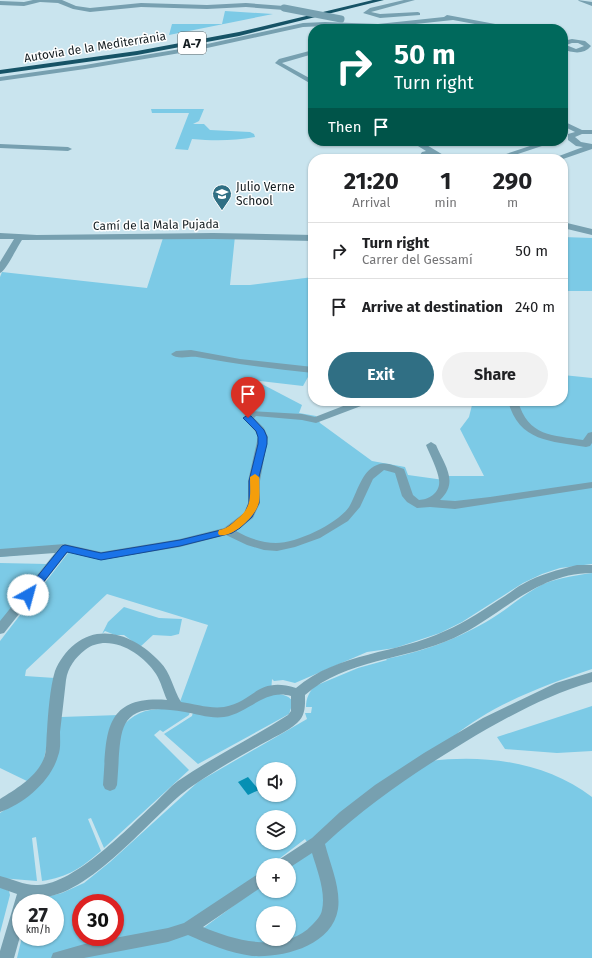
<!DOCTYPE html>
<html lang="en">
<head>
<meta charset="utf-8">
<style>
  body { margin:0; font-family:"Fira Sans",sans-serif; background:#f2f2f2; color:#202124; height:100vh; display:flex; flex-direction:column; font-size:15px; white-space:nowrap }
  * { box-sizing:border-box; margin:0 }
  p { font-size:13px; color:#757577 }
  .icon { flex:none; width:22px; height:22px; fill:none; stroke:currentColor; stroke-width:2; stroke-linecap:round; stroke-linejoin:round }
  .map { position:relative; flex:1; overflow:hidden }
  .sheet { position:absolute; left:308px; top:154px; width:260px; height:252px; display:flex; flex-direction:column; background:#fff; border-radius:16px; box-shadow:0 1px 3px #0004 }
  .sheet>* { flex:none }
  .top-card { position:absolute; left:308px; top:24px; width:260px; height:122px; border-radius:16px; box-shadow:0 1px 3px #0004; background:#00695c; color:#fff; overflow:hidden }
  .controls { position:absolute; left:256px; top:762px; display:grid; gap:8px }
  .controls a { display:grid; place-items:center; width:40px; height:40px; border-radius:50%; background:#fff; box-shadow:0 1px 3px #0004; font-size:20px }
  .speed { position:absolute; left:12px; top:894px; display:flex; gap:8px; font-size:20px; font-weight:700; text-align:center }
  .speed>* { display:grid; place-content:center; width:52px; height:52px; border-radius:50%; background:#fff; box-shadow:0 1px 3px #0004; line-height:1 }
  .speed small { font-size:10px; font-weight:400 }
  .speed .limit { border:6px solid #d22; background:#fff; color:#111 }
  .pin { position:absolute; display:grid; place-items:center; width:34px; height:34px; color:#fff; margin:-41px -17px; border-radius:50% 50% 50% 0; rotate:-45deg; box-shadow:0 0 4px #0007 }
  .pin .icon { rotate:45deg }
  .me { position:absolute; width:44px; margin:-22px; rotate:38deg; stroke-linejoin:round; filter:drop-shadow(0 0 3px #0008) }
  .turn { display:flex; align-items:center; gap:14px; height:84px; padding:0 20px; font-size:18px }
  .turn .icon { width:52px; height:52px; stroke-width:2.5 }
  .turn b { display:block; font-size:28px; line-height:34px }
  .then { display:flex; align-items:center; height:38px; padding:0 20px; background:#0003; gap:8px; font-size:15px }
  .eta { display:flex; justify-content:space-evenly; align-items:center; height:68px; text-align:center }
  .eta b { font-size:24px; font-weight:700; line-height:28px }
  .cta { display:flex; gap:8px; margin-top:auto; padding:8px 20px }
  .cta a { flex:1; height:46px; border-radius:24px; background:#306f84; color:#fff; font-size:16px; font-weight:700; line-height:46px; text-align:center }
  .cta a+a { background:#f2f2f2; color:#202124 }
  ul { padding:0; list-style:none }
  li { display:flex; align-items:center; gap:12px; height:56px; padding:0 20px; border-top:1px solid #e0e0e0 }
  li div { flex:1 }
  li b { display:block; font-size:15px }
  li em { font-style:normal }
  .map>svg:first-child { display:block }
  .green { fill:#7ccae6; fill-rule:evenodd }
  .water { fill:#0690b4 }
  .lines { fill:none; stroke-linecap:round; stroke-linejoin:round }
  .minor { fill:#77a0b0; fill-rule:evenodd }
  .motorway { fill:#165366; fill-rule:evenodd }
  .minor-bridge { stroke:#77a0b0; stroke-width:7 }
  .route { fill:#1a73e8; stroke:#114b97 }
  .slow { fill:#f59e0b }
  .labels { text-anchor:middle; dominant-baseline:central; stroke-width:3; stroke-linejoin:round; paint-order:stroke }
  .far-street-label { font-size:12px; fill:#151e22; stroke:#fff }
  .far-poi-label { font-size:12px; fill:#151e22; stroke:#fff; text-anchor:start }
  .shield { fill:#fff; stroke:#5b6264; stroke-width:1 }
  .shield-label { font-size:13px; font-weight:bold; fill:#151e22 }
</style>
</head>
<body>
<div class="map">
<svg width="592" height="958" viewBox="0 0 592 958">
  <rect width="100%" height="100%" fill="#c9e4ee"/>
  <path class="green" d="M 225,11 L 273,14 L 169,35 L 172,24 L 222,24 Z
    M 151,109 L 204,109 L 199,121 L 193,124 L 204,124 L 210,130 L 250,132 L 254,134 L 255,137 C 233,141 214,141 192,139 L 188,150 L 175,149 L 189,113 L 152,113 Z
    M 235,236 L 230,285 L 250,285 L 313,277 L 313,368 L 303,386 L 260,381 L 258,382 L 302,405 L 299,413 L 316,416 L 320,423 L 372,461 L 405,467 L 408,475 L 444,480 L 449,476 L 484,476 L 460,429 L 469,417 L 473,401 L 563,401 L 563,375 L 592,378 L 592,564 L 560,568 L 542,574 L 523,583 L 462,622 L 440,633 L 395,648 L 367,652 L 295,683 L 283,680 L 274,681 L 272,679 L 271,693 C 280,694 288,694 293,702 L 289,714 L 198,764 L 164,734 L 192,716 L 193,712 L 190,712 L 189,715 L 163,732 L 160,730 L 154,735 L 189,770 L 104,848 L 91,818 L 88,819 L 101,851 C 81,868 68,877 42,881 L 36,837 L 32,838 L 37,881 L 0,878 L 0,813 L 30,793 L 58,734 L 61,717 L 119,715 L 120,729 C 136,709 154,707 177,710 L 208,625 L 107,594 L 26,670 L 25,676 L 55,678 L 51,727 L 43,763 L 29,782 L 0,768 L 0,641 L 68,553 L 57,551 L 0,557 L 0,277 L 2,272 L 147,288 L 163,238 Z
    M 563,237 L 592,238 L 592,291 L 563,291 Z
    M 0,563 L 47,564 L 0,623 Z
    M 592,573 L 592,669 C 545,685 491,705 453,737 C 445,744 437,753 430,761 C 485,754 546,762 592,797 L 592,958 L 17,958 L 22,937 L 55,937 L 55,903 L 32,903 L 34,900 L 62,893 L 84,883 L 110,862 L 198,782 L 307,719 L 305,713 L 311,713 L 312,707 L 306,707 C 306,698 309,692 315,686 L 358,668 L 387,660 L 386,659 C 424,651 452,641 486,622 C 504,612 519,598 536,588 C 553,578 573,576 592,573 ZM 263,769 L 289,769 L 289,795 L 263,795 ZM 263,817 L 289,817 L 289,843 L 263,843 ZM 305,839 L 311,848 L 289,865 L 289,891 L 263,891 L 263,884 L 202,929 L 205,912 L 263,871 L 263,865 L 271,865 ZM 81,903 L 115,903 L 115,937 L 81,937 ZM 263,913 L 289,913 L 289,939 L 263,939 Z
    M 124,607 L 159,618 L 182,619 L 179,634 L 171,636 L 153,635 L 140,647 L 124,635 L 115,635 L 105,631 L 102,634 L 108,622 Z
    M 592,706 L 592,751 L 557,753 L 505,749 L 497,737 Z
    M 0,887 L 9,891 L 10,895 L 0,933 Z"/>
  <path class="water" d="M 248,777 L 259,790 L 248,795 L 238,782 Z"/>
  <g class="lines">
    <path class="minor" d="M 33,0 L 62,0 L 76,6 L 90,8 L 141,3 L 207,5 L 246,3 L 284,6 L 287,8 L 284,10 L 246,7 L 207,9 L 141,7 L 90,12 L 73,9 L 58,3 L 40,2 L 24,6 L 0,5 L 0,1 L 24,2 Z
      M 404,0 L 415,0 L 371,12 L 380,14 L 418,12 L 420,13 L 420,15 L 380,18 L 363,13 L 370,8 Z
      M 578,0 L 592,2 L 592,6 L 579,1 Z
      M 447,15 L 512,27 L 515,29 L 502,29 L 453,20 L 378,28 L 325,26 L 303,27 L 198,50 L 85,69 L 0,81 L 0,77 L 85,65 L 198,46 L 303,23 L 325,22 L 378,24 L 444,17 Z
      M 420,26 L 447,27 L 450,29 L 417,29 L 418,27 Z
      M 572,39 L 585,41 L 591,46 C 584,55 572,53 563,49 L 563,41 ZM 572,43 L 578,43 L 584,46 L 576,49 L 566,45 Z
      M 313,50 L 313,54 L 282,63 L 313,80 L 313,85 L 275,63 L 279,59 Z
      M 563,121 L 582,130 L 592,130 L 592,134 L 582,134 L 575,137 L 581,142 L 592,144 L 592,149 L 563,159 L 551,159 L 583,147 L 576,146 L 568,140 L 568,134 L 575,132 L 563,126 Z
      M 410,141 L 420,141 L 450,159 L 440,159 L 432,154 L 425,159 L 417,159 L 422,152 L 426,151 Z
      M 545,141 L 557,141 L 503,159 L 491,159 Z
      M 0,144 L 68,147 L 72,149 L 68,151 L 0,148 Z
      M 563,222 L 592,229 L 592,235 L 563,228 Z
      M 0,233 L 37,235 L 213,233 L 313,235 L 313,241 L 213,239 L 22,240 C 17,247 6,271 0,273 L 0,262 L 14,239 L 0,239 Z
      M 191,350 L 240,359 L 313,367 L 313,373 C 274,369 236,364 197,357 C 190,356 176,360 171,354 L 176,351 Z
      M 356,401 L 413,401 L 408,404 L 361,406 L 316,423 L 302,420 L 256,416 L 254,418 L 264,428 L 268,437 L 260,481 L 260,503 L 253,518 L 236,531 C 248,538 262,543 276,543 C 297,543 337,524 349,507 C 357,494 361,471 377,465 C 386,461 395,466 404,469 L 413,495 L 419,500 C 429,500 441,492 439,480 C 438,470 430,455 426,445 L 431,442 L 436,445 C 445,466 459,482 440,500 L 455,501 L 490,497 L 592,482 L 592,488 L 455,509 L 430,507 L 417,508 L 407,502 L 402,496 L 395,473 L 384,470 L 373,479 L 360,507 L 348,521 L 320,538 L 295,547 L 277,551 L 264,550 L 247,545 L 226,535 L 180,547 L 101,560 L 68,552 L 4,633 L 0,634 L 0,621 L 55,553 L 0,557 L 0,549 L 65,544 L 101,552 L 180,539 L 224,528 L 244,513 L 248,503 L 248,481 L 258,437 L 255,431 L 243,418 L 249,411 L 302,414 L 315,417 Z
      M 508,401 L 518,401 C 528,437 553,435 583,440 L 588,433 L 592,432 L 592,443 L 590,446 L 586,447 C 551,441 519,442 508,401 Z
      M 577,565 L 592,565 L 592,573 C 536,573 501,616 454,638 C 406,660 346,659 305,695 C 305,705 306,715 297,723 C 287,732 272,738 260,745 C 236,758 211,773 188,789 C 150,817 83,906 31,897 L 30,903 L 21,903 L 21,933 L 14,958 L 0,958 L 0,951 L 17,894 L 0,888 L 0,876 C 12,879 26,886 38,885 C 75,884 129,827 156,802 C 163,795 170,787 178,781 C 213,757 252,738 288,715 L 291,711 L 291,696 C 265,688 249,713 224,717 C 211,719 197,714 185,712 C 113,700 122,729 117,785 L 115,789 L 110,791 L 105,789 L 103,785 C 107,737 101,695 167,700 C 163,691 161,682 156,674 C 142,652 108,632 85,650 C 75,658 68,667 66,680 C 64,698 62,715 60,732 C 60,740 61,749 58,756 C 51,781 24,804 0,812 L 0,799 C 16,789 37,777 44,758 C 47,750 46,740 47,731 C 48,714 50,687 55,671 C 59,661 66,651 75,644 C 103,622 138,638 160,662 C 171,673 173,689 181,702 C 195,704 210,709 224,707 C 254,702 257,676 296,688 C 338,652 397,654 445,631 C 466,622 486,608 505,596 C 511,592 517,587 523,584 C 540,574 558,570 577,565 Z
      M 592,672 L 592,682 C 547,695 505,718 465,742 C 415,772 368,804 325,844 C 330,864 341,888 338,909 C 332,946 283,958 252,956 C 230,953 208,944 188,935 L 168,942 L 84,958 L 51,958 L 53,953 L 88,943 L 168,928 L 184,923 L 258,874 L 263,872 L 263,886 L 203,927 C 235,941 285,954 312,925 C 316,921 321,916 322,910 C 326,892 317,870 312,853 L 289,868 L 289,865 L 275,865 L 277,861 L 312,838 L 340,812 L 375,785 L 424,753 L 483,718 L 556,683 Z"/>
    <path class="motorway" d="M 373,0 L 384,0 L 239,36 L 137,55 L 0,74 L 0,70 L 137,51 L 239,32 Z"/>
    <path class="minor-bridge" d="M 284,8 L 341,19"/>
  </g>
  <path class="route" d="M 248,415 L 251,416 L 264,430 L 267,437 L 267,444 L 258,481 L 259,503 L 252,517 L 240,528 L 232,533 L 180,546 L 101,560 L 67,552 L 31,598 L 24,598 L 23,595 L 24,593 L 62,546 L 65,545 L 101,553 L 180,540 L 225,529 L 233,523 L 245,513 L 249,503 L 249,481 L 258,444 L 258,437 L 256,431 L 243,418 Z"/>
  <path class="slow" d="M 255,474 L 259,477 C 259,485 260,494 259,502 C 257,515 233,538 219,535 L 218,533 L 219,530 C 226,529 231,525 236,520 C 253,507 250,496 250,477 Z"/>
  <defs>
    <g id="school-pin" transform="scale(1)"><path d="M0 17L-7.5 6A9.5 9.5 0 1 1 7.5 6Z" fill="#306f84" stroke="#fff"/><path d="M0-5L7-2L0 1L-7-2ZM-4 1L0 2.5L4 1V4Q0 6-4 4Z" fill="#fff"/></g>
  </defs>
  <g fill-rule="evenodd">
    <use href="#school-pin" x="222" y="194"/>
  </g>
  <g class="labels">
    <g class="far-street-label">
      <text transform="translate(95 47) rotate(-9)">Autovia de la Mediterrània</text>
      <text transform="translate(156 225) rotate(-1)">Camí de la Mala Pujada</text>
    </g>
    <g class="far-poi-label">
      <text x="236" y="187">Julio Verne<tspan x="236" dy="14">School</tspan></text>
    </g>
    <rect class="shield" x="178" y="32" width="28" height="22" rx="3"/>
    <g class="shield-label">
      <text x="192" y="43">A-7</text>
    </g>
  </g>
</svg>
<div class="controls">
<a><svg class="icon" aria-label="sound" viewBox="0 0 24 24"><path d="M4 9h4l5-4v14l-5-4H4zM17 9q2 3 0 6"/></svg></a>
<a><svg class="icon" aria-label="layers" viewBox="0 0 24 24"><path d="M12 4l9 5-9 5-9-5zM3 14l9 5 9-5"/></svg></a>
<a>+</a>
<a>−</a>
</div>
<div class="speed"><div>27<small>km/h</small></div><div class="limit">30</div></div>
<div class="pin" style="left:248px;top:418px;background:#d93025"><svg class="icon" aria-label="arrive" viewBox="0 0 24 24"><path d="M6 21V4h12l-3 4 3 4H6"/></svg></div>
<svg class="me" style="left:28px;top:595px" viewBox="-20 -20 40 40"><circle r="19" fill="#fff"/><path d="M0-13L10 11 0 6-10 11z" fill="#1a73e8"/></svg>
<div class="top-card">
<div class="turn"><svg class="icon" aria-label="right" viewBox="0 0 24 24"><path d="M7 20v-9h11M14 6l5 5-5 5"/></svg><div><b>50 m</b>Turn right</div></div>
<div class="then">Then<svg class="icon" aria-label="arrive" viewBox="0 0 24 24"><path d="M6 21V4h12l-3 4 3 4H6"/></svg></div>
</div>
<section class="sheet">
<div class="eta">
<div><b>21:20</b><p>Arrival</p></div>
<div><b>1</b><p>min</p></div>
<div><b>290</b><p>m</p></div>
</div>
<ul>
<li><svg class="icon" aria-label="right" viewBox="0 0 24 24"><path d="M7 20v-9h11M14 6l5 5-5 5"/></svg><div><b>Turn right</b><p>Carrer del Gessamí</p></div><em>50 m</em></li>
<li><svg class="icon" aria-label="arrive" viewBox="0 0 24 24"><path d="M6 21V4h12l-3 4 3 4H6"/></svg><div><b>Arrive at destination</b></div><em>240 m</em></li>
</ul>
<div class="cta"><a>Exit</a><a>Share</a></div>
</section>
</div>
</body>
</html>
